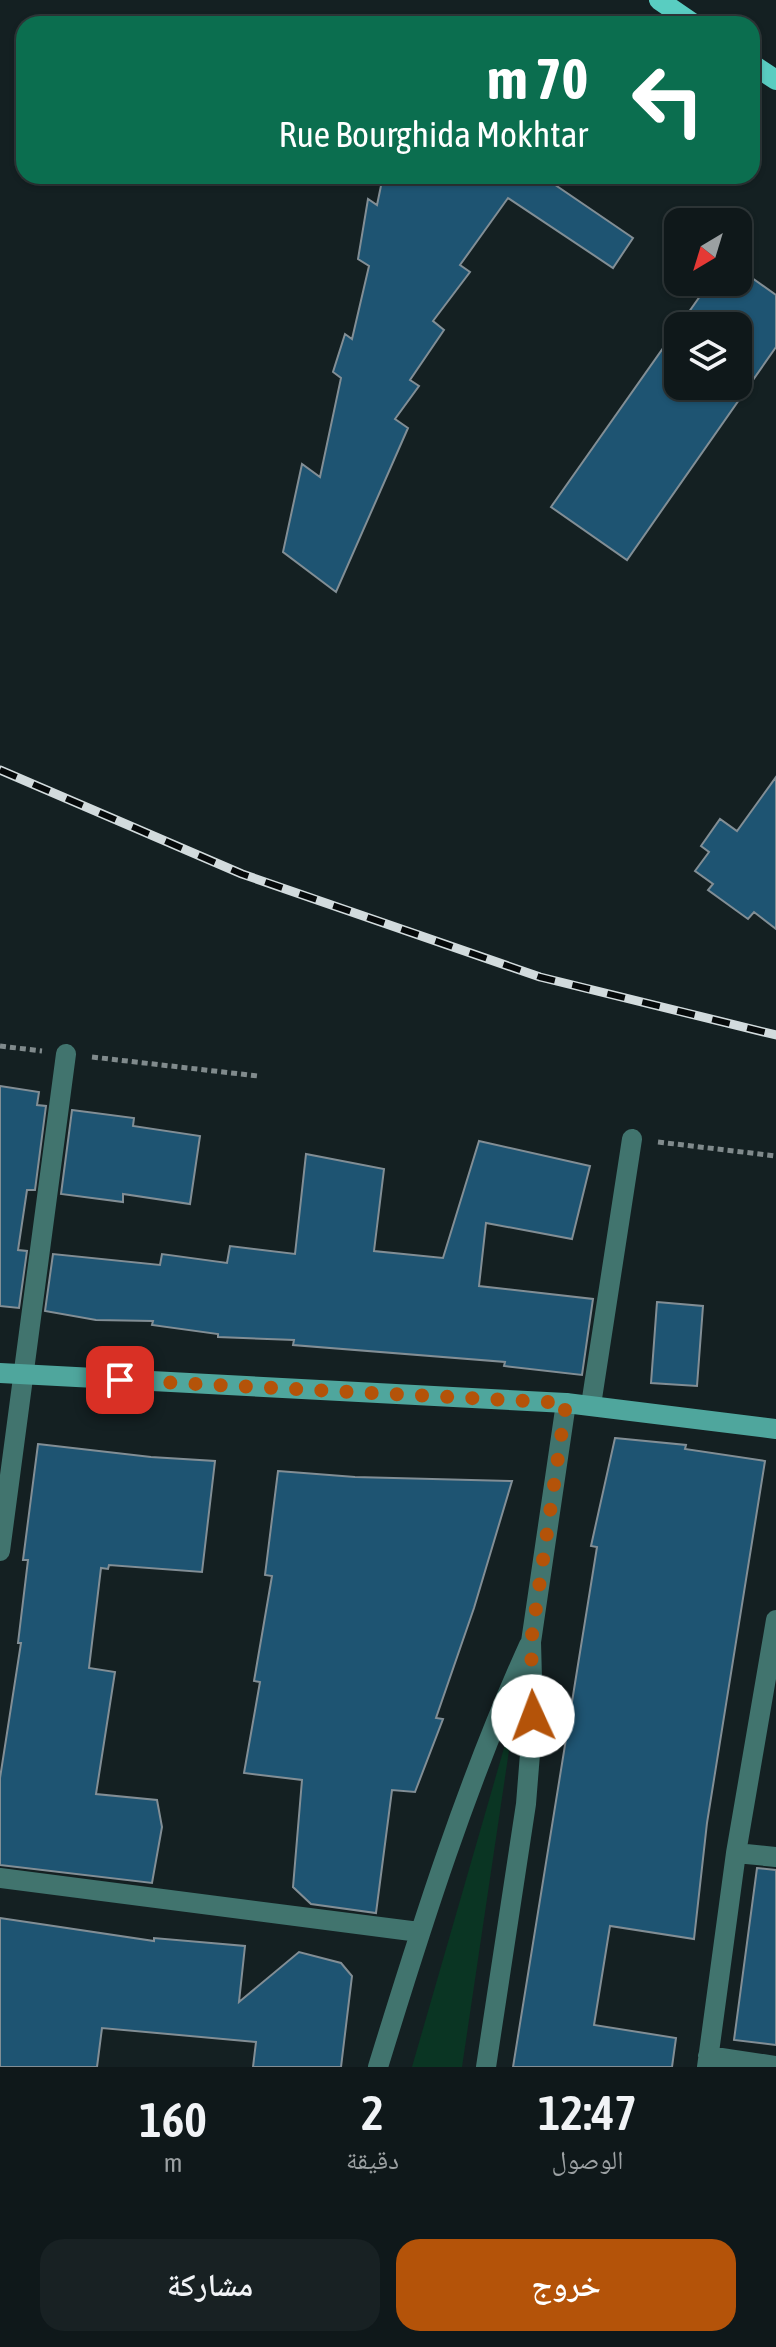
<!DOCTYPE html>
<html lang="ar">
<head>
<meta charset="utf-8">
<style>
  body { margin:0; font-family:"Asap Condensed","Noto Naskh Arabic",sans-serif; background:#182123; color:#f1f3f6; direction:rtl; height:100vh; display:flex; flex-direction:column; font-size:30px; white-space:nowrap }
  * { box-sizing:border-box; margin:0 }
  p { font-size:26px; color:#9ba0a2 }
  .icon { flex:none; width:44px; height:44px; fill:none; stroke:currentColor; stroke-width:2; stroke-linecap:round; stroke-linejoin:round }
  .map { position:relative; height:2067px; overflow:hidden; direction:ltr }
  .drawer { display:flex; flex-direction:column; background:#0f181a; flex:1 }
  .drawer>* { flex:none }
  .hud { position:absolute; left:16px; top:16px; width:744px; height:168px; border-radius:24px; box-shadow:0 2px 6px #0004,0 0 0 2px #2f3739; direction:rtl; background:#0b6e4f; color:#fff; overflow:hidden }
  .needle { width:52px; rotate:218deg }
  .fabs { position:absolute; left:664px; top:208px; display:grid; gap:16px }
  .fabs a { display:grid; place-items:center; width:88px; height:88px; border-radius:16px; background:#0f181a; box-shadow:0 2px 6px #0004,0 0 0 2px #2f3739; font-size:40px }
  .pin { position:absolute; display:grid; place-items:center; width:68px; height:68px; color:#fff; margin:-34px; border-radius:16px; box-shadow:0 4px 12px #0006 }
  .me { position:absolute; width:88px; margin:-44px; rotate:358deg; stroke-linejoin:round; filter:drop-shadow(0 0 6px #0008) }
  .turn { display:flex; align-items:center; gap:28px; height:168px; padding:0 40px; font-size:36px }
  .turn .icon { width:104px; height:104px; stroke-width:2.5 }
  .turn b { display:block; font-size:56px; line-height:68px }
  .eta { display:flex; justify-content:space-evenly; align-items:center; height:136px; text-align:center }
  .eta b { font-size:48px; font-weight:600; line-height:56px }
  .action { display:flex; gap:16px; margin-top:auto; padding:16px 40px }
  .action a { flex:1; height:92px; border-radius:24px; background:#b45309; color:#fff; font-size:32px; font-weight:600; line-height:92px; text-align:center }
  .action a+a { background:#182123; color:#f1f3f6 }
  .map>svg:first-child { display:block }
  .green { fill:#0a3523 }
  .building { fill:#1e5472; stroke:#828e95; stroke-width:2 }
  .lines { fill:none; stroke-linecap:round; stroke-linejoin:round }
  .path { stroke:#808a8c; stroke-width:5; stroke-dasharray:6 4; stroke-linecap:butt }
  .minor { stroke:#41746e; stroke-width:20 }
  .secondary { stroke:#4fa69d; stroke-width:20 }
  .primary { stroke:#59cdc1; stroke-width:20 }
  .rail-casing { stroke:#d2dbdd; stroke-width:9 }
  .rail { stroke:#05090a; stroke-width:6; stroke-dasharray:18; stroke-linecap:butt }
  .route { stroke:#b45309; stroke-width:14; stroke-dasharray:0 25.2 }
</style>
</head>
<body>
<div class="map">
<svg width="776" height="2067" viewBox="0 0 776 2067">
  <rect width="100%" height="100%" fill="#142022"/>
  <path class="green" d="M 515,1710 L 462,2067 L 412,2067 Z"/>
  <path class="building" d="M 383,176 L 542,176 L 633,238 L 613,268 L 508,198 L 460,265 L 470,272 L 433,321 L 444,330 L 410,380 L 419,386 L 395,419 L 408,428 L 336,592 L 283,552 L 302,464 L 320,477 L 341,378 L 333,372 L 345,334 L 352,339 L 369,266 L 358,259 L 368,199 L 377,205 Z
    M 738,268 L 776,295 L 776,347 L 627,560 L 551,507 L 678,327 L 678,386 L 738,386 L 738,326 L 679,326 L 710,282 L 738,282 Z
    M 776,777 L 776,929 L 754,912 L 748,919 L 708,890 L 713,884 L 695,871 L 709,852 L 701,846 L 720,819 L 737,831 Z
    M 0,1086 L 39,1092 L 37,1105 L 46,1106 L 35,1190 L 27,1190 L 18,1250 L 27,1251 L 19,1308 L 0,1306 Z
    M 72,1110 L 134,1118 L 133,1126 L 200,1136 L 190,1204 L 123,1194 L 123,1202 L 61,1194 Z
    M 479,1141 L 590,1166 L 572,1239 L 486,1223 L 479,1286 L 593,1299 L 582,1375 L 504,1366 L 505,1362 L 293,1345 L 294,1340 L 218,1337 L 218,1334 L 152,1325 L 153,1321 L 96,1320 L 45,1311 L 53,1254 L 160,1265 L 162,1254 L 227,1263 L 230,1246 L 295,1254 L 306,1154 L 384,1169 L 374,1251 L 443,1258 Z
    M 657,1302 L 703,1306 L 697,1386 L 651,1383 Z
    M 615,1438 L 686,1445 L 685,1449 L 765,1461 L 707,1823 L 694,1939 L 610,1926 L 594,2025 L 676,2038 L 672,2067 L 513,2067 L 597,1547 L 591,1546 Z
    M 38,1444 L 151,1457 L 215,1461 L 202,1572 L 109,1565 L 108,1569 L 101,1568 L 89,1668 L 115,1672 L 96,1794 L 157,1800 L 162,1827 L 152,1883 L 0,1865 L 0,1778 L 21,1643 L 18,1643 L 28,1560 L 23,1560 Z
    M 278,1471 L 355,1477 L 512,1481 L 474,1608 L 436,1718 L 443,1719 L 415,1792 L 392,1790 L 376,1913 L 311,1904 L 293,1887 L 302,1780 L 244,1773 L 260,1682 L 254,1681 L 272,1576 L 265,1575 Z
    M 757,1868 L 776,1870 L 776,2045 L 734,2040 Z
    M 0,1918 L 154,1941 L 154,1938 L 245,1946 L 239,2002 L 299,1952 L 341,1963 L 352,1976 L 341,2067 L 253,2067 L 256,2042 L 102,2028 L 97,2067 L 0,2067 Z"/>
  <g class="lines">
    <path class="path" d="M 0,1046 L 42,1051
      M 92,1057 L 258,1076
      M 658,1142 L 776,1156"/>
    <path class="minor" d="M 591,1405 L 632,1139
      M 0,1551 L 66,1054
      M 736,1853 L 776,1857
      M 0,1878 L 419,1932
      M 708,2056 L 776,2066
      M 378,2067 C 422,1924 467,1782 529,1645
      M 486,2067 L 526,1804 L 533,1716 L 531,1642 L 566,1403
      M 707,2067 L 736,1853 L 776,1620"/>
    <path class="secondary" d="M 0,1373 L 566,1403 L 776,1429"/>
    <path class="primary" d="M 659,0 L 694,24
      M 752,64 L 776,80"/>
    <g class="rail-casing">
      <path id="rail" d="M 0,770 L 242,874 L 540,977 L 776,1035"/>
    </g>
    <use href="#rail" class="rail"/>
  </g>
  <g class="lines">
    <path class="route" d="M 120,1380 L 566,1403 L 531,1642 L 533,1716"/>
  </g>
</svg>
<div class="fabs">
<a><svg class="needle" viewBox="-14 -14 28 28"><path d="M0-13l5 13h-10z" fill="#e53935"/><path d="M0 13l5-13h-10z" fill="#9ba0a2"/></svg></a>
<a><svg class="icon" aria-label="layers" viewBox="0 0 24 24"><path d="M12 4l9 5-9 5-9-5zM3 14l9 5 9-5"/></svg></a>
</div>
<div class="pin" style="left:120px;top:1380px;background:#d93025"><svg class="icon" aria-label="arrive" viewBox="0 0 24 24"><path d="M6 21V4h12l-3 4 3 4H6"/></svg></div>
<svg class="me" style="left:533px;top:1716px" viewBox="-20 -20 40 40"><circle r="19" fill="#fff"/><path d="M0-13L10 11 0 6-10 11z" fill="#b45309"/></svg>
<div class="hud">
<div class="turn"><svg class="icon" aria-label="left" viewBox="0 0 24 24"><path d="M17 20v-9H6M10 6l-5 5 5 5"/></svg><div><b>70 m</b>Rue Bourghida Mokhtar</div></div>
</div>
</div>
<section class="drawer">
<div class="eta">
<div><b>12:47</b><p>الوصول</p></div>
<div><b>2</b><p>دقيقة</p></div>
<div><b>160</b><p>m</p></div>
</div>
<div class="action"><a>خروج</a><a>مشاركة</a></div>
</section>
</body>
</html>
